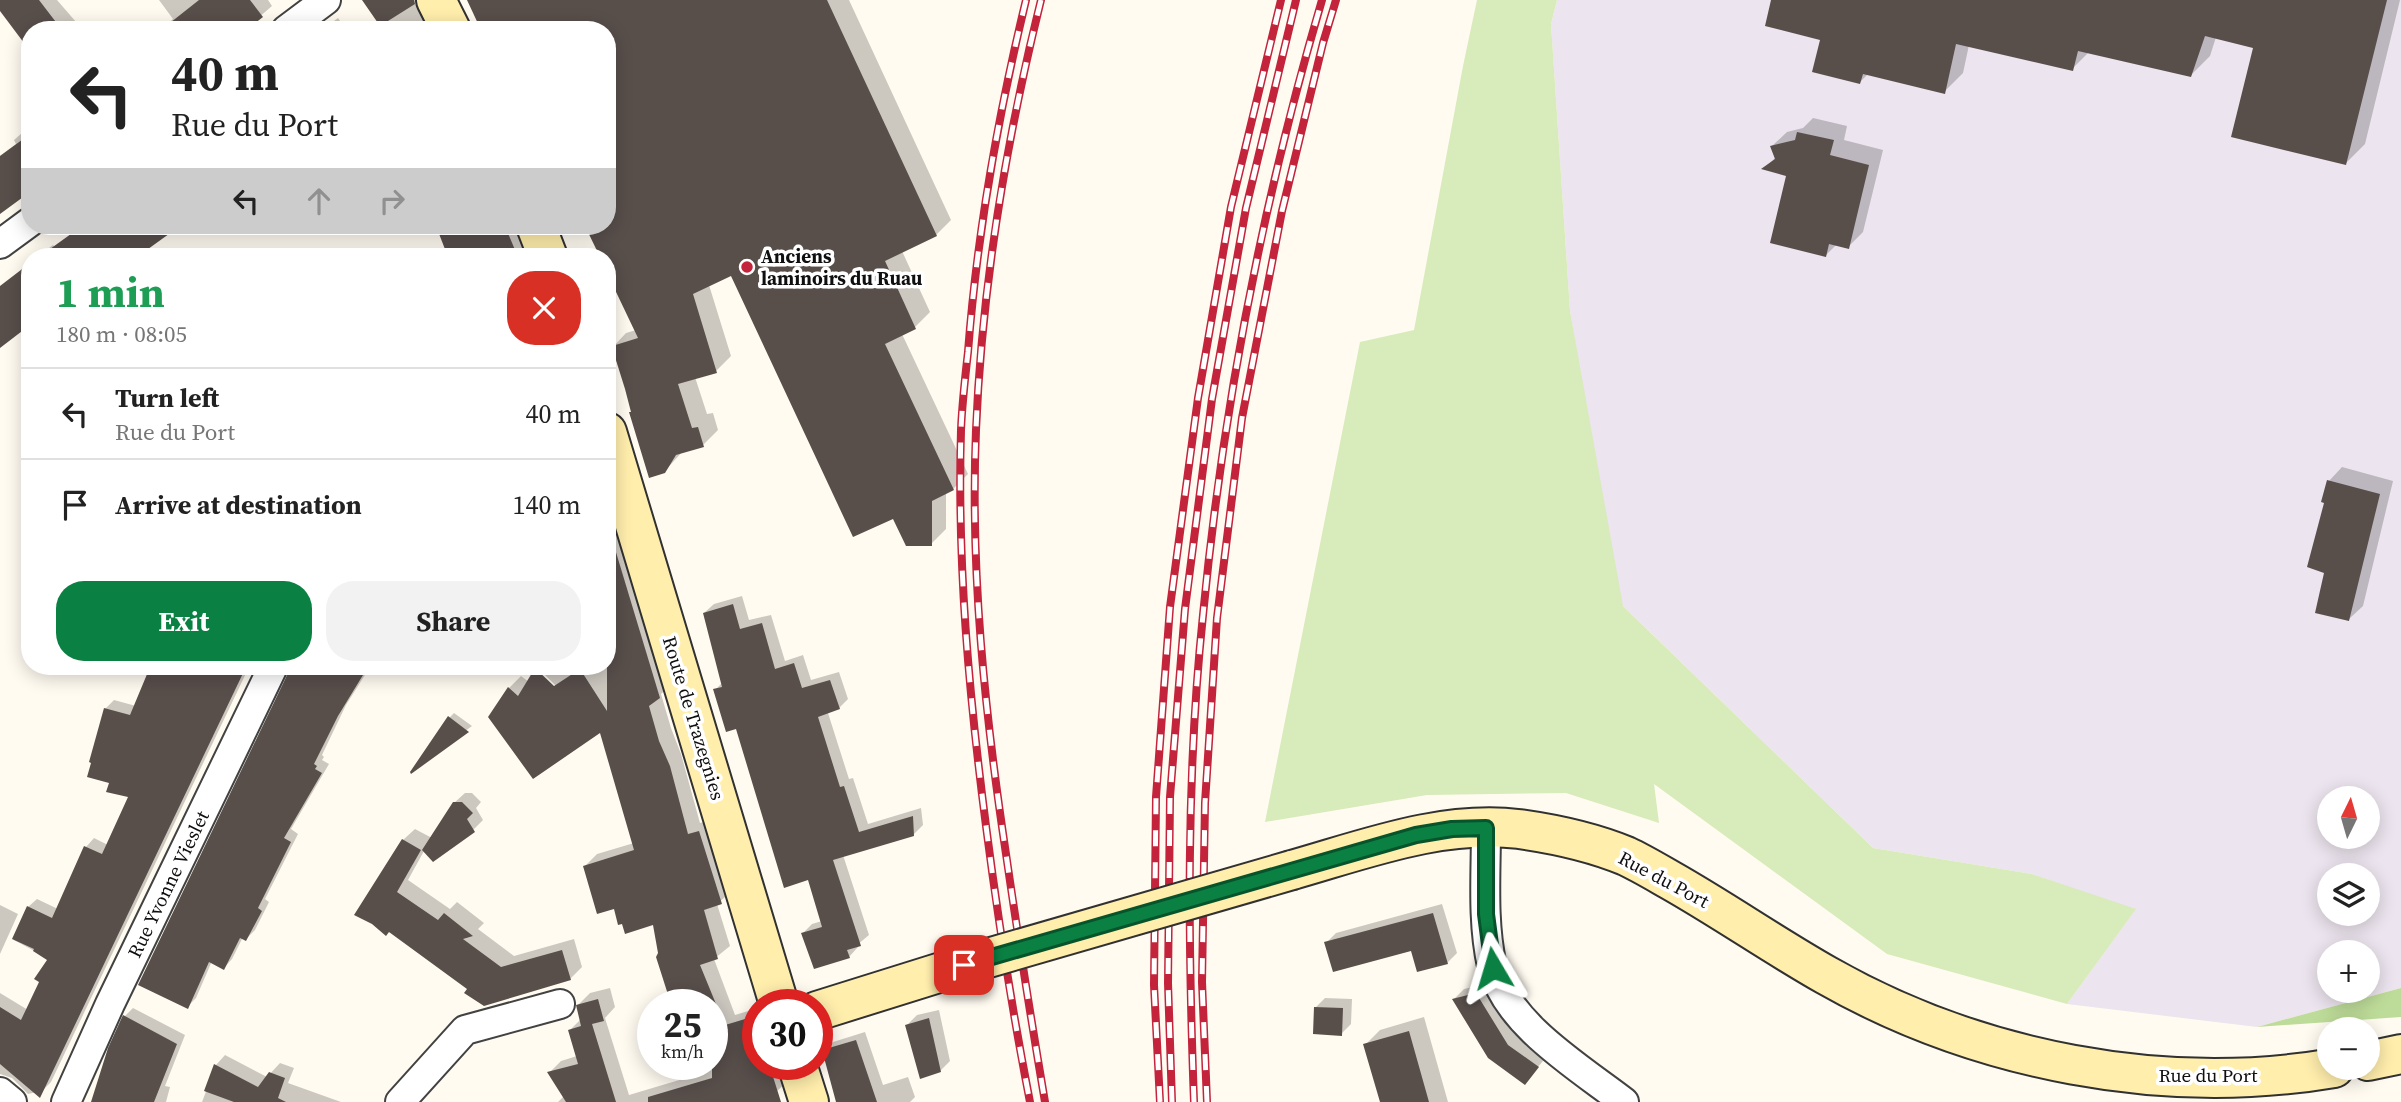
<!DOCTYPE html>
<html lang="en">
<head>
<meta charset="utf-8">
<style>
  body { margin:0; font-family:"Source Serif 4",serif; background:#f2f2f2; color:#222; height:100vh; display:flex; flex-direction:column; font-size:26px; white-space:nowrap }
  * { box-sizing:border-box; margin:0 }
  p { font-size:23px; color:#767676 }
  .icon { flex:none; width:38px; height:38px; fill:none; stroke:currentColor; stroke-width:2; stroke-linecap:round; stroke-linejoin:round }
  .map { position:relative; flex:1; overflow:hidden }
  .panel { position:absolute; left:21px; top:248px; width:595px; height:427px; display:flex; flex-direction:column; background:#fff; border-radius:28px; box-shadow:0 4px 18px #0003 }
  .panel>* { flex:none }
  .banner { position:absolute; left:21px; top:21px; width:595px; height:214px; border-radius:28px; box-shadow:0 4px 18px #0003; background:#fff; color:#222; overflow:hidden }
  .needle { width:46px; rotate:5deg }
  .controls { position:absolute; left:2317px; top:786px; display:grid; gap:14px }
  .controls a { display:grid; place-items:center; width:63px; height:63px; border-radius:50%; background:#fff; box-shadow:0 4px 18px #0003; font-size:35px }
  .speed { position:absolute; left:637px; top:989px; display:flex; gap:14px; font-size:35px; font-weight:700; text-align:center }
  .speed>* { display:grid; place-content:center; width:91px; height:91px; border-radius:50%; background:#fff; box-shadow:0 4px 18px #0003; line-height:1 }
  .speed small { font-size:18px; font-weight:400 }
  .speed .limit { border:10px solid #d22; background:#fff; color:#111 }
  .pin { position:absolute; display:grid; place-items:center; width:60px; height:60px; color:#fff; margin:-30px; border-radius:14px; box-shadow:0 4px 10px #0006 }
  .me { position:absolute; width:77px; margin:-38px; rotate:353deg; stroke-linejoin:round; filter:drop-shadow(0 0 5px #0008) }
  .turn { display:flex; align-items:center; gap:24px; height:147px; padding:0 35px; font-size:32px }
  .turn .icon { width:91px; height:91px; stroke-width:2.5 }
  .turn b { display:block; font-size:49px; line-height:60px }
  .lanes { display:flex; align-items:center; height:66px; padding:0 35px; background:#0003; justify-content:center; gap:35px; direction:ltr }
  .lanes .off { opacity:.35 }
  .round { display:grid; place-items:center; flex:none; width:74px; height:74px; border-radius:28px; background:#f2f2f2 }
  .summary { display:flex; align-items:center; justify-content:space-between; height:119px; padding:0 35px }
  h1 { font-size:42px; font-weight:700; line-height:52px; color:#1e9e55 }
  .primary-button { display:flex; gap:14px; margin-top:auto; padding:14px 35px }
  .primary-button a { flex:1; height:80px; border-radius:28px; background:#0b8043; color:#fff; font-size:28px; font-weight:700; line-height:80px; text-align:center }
  .primary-button a+a { background:#f2f2f2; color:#222 }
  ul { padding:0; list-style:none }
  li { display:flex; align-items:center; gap:21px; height:91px; padding:0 35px; border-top:2px solid #e0e0e0 }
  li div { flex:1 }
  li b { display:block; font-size:26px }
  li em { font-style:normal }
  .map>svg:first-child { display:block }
  .industrial { fill:#ece4ee; fill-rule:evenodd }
  .green { fill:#d8ebba }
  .forest { fill:#bedc99 }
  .shadow { fill:#0003 }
  .building { fill:#584f4b }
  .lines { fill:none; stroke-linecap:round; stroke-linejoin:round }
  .minor-casing { stroke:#424242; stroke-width:32 }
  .secondary-casing { stroke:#313131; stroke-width:42 }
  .minor { stroke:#fff; stroke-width:28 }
  .secondary { stroke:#ffeeac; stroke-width:38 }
  .rail-casing { stroke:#c3243b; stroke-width:8 }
  .rail { stroke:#fff; stroke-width:5; stroke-dasharray:16; stroke-linecap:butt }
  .secondary-bridge-casing { stroke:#313131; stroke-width:42; stroke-linecap:butt }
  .secondary-bridge { stroke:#ffeeac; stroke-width:38 }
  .route-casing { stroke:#07532c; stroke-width:18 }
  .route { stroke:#0b8043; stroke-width:12 }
  .poi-dot { fill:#c3243b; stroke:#fff; stroke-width:2.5 }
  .labels { text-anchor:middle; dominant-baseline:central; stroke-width:7; stroke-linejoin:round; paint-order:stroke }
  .poi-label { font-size:19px; font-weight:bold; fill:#0f0f0f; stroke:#fff; text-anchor:start }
  .street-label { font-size:19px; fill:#0f0f0f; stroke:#fff }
</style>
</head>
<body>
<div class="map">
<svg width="2401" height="1102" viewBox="0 0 2401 1102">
  <rect width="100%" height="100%" fill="#fffbf1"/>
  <path class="industrial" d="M 1557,0 L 2401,0 L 2401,988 L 2257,1027 L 2067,1004 L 2135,910 L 2032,874 L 1873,848 L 1617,600 L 1570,311 L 1551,24 ZM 2329,798 L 2368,798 L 2368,836 L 2329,836 ZM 2329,875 L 2368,875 L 2368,914 L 2329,914 ZM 2329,952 L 2368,952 L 2368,990 L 2329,990 Z"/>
  <path class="green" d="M 1477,0 L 1557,0 L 1551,24 L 1570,311 L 1623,606 L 1873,848 L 2032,874 L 2136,909 L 2067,1004 L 1887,954 L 1654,784 L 1659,823 L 1566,793 L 1427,795 L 1265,822 L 1360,342 L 1414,330 L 1463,66 Z"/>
  <path class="forest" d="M 2401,988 L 2401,1017 L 2257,1027 Z"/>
  <path class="shadow" d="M 0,0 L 57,0 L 83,30 L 30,30 L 0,8 Z
    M 159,0 L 268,0 L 272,6 L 244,30 L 160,30 L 173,19 Z
    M 365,0 L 418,0 L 433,30 L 386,30 Z
    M 469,0 L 849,0 L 951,220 L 936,235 L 902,251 L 930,312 L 915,327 L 902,334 L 968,474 L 953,489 L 946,492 L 946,529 L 931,544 L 894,517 L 732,274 L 709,285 L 731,356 L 716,371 L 695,377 L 707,414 L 713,413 L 718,430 L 703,445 L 683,451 L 664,472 L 626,388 L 612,348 L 626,333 L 636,330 L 607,257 L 602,257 L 587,226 L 607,226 L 607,30 Z
    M 1773,0 L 2400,0 L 2365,144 L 2346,163 L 2255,46 L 2216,37 L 2210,56 L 2191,75 L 2089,52 L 2072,69 L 1969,45 L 1963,73 L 1944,92 L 1868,74 L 1860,82 L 1822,39 Z
    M 338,18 L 346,30 L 322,30 Z
    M 136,21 L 142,30 L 124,30 Z
    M 1813,118 L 1847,126 L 1844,140 L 1883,150 L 1863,232 L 1848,247 L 1837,244 L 1826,255 L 1788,175 L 1765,168 L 1776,157 L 1772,146 L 1787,132 L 1803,128 Z
    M 30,126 L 30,183 L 0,213 L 0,156 L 16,144 L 14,140 Z
    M 82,226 L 175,226 L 134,257 L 93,257 L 74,233 Z
    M 437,226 L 517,226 L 529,257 L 442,257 L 447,252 Z
    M 53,245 L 62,257 L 37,257 Z
    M 2342,467 L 2393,481 L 2363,606 L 2349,619 L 2326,572 L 2329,481 Z
    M 607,470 L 671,684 L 661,694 L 671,728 L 681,754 L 700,823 L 711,820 L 733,890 L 717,904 L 730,946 L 714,959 L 735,1015 L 758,1008 L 758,1064 L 785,1064 L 790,1079 L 777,1091 L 743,1102 L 558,1102 L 564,1096 L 549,1073 L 561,1061 L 577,1056 L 570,1030 L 581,1019 L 578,1005 L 590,993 L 610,988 L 615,1007 L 605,1018 L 629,1095 L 696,1075 L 693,1064 L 712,1064 L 712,1004 L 673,1004 L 658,957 L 660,953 L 655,922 L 615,907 L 585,866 L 597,854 L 634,843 L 601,731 L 533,777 L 509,688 L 521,676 L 529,682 L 537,669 L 537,672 L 559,694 L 561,691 L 538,668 L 539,667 L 558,667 L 567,675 L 580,667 L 607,667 Z
    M 742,596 L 749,620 L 771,615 L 785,661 L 803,655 L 811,680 L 839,672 L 848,699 L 839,708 L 828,713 L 849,779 L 853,778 L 868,824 L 921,808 L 923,825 L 914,834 L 843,855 L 869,935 L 857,945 L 858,947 L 849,957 L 803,933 L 812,924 L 822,921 L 810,878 L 737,727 L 715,690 L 723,682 L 704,613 L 714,604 Z
    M 156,667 L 174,673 L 177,667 L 249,667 L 51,1082 L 42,1091 L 28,1094 L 12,1078 L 0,1074 L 0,993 L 28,1010 L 49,959 L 14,940 L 28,907 L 37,899 L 58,909 L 86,847 L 94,838 L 108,845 L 130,796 L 111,782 L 105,709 L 114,700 L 136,706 L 149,674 Z
    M 295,667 L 370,667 L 346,705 L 322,755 L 324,757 L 322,760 L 329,764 L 291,829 L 298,834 L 265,899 L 269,902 L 255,930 L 246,939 L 243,937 L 232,959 L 224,968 L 212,961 L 196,998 L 187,1007 L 141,984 Z
    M 454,713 L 472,726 L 412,771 L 449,718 Z
    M 465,793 L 472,793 L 481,802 L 476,808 L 483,820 L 473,830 L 424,851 L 408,880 L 450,909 L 457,902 L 484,923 L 478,929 L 514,956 L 574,939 L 582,967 L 570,979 L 469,989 L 389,930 L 403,840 L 415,829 L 432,838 L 454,803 Z
    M 1442,904 L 1457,953 L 1447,963 L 1412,949 L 1326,943 L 1336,933 Z
    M 0,905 L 18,914 L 0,954 Z
    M 1486,984 L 1517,1035 L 1547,1056 L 1525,1083 L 1454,999 L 1464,989 Z
    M 1325,998 L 1352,999 L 1351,1024 L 1341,1034 L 1315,1008 Z
    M 133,1008 L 185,1035 L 165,1086 L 170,1087 L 166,1102 L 93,1102 L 125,1016 Z
    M 939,1010 L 950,1061 L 940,1071 L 907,1025 L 917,1015 Z
    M 1424,1017 L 1448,1102 L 1382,1102 L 1365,1045 L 1380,1030 Z
    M 865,1032 L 883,1085 L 908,1077 L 915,1097 L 910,1102 L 839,1102 L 824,1050 L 833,1042 Z
    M 225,1055 L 267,1077 L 280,1063 L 294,1068 L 288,1083 L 341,1102 L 202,1102 L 216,1065 Z"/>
  <path class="building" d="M 0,0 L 39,0 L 62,30 L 30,30 L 30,51 L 0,11 Z
    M 199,0 L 250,0 L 263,17 L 246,30 L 161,30 Z
    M 362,0 L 414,0 L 415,4 L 380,26 Z
    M 467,0 L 827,0 L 937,236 L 885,261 L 916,329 L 885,344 L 954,490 L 932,501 L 932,546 L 906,546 L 893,519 L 853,537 L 731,276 L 693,294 L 717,373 L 678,384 L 692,428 L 698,427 L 704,447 L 676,455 L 665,473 L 649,478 L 629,412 L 631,412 L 625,389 L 615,357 L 609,347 L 638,338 L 607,273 L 607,257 L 600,257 L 585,226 L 607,226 L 607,30 L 481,30 Z
    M 1771,0 L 2387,0 L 2346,165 L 2231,137 L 2253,48 L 2205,36 L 2191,77 L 2078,51 L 2073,71 L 1956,44 L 1945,94 L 1863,74 L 1860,84 L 1812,72 L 1820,40 L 1765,26 Z
    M 1797,132 L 1834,140 L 1830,155 L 1869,165 L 1849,249 L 1829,244 L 1826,257 L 1770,243 L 1786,176 L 1761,169 L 1775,159 L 1770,146 L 1795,140 Z
    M 30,134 L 30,192 L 0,214 L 0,156 Z
    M 82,226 L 180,226 L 137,257 L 39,257 Z
    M 436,226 L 505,226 L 518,257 L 448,257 Z
    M 30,263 L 30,325 L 0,348 L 0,286 Z
    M 2327,480 L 2380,494 L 2349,621 L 2315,613 L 2324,573 L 2307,567 L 2324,503 L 2321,502 Z
    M 612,539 L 660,698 L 649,706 L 659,741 L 670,766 L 688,834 L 699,831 L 722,904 L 704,910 L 718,959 L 700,965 L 716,1004 L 671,1004 L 656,957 L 658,953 L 653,925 L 625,934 L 622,924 L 618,925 L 614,909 L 597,914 L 583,866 L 634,850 L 600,733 L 533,779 L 488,717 L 508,687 L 518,696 L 535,668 L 554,686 L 580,669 L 607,711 L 607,540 Z
    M 733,604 L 740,629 L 762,623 L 775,669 L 794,663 L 802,688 L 830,680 L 840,709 L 818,717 L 840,787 L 844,786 L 859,832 L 913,816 L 914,836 L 833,860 L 861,946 L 847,950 L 850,958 L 814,969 L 801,933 L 822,927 L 808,880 L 784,888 L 736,729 L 726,732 L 713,689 L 722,687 L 703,613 Z
    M 150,667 L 246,667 L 40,1098 L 0,1064 L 0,1007 L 21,1020 L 39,982 L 34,979 L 47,960 L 33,951 L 34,949 L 12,939 L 27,906 L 52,918 L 84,846 L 102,854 L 128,797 L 106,792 L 109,783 L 87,777 L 91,763 L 89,762 L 104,708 L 130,715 Z
    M 291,667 L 350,667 L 363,675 L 338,716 L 314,764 L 317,766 L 315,769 L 322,773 L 284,838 L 291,842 L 258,908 L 262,911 L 246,941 L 240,938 L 224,970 L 209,962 L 188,1009 L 138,985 Z
    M 448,716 L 469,732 L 411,774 L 410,772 Z
    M 453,802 L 462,802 L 473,813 L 467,819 L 475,832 L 433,862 L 422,850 Z
    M 402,839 L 421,850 L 397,892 L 438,920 L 444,913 L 473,936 L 463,939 L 501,967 L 562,950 L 571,980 L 484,1006 L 464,993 L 467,989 L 389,932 L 386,936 L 372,924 L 354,915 Z
    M 1433,913 L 1448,964 L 1417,972 L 1411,951 L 1333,972 L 1324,942 Z
    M 1476,993 L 1508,1045 L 1539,1067 L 1525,1085 L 1488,1058 L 1452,999 Z
    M 598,999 L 604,1021 L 592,1024 L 616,1102 L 566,1102 L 547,1072 L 578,1064 L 568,1030 L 581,1026 L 576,1005 Z
    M 1314,1007 L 1343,1008 L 1342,1036 L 1313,1034 Z
    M 123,1015 L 177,1044 L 154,1102 L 91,1102 L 108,1048 Z
    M 755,1016 L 758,1027 L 758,1064 L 769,1064 L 781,1102 L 648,1102 L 648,1097 L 712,1078 L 712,1029 Z
    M 929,1018 L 941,1072 L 920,1079 L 905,1025 Z
    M 1409,1031 L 1429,1102 L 1380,1102 L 1363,1044 Z
    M 856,1040 L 877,1102 L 836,1102 L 822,1050 Z
    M 214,1064 L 258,1087 L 269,1072 L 285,1078 L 278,1098 L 286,1102 L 234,1102 L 204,1091 Z"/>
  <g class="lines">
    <g class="minor-casing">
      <path id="minor" d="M 286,30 L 326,0
        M 0,244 L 30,222
        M 1486,828 C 1486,873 1482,922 1492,966 C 1506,1024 1580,1068 1624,1102
        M 0,1092 L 12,1102
        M 66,1102 L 110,1004 L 273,667
        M 400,1102 L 465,1030 L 560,1004"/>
    </g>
    <g class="secondary-casing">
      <path id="secondary" d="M 436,0 L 451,30
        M 536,226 L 548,257
        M 607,432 L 779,1004
        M 1292,870 C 1366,849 1441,820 1519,829 C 1555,834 1592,842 1626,856 C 1641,863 1656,872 1670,880 C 1723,910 1773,945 1826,975 C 1977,1061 2163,1097 2334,1068
        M 817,1011 L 964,965
        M 2368,1061 L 2401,1054
        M 797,1064 L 809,1102"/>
    </g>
    <use href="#minor" class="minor"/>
    <use href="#secondary" class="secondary"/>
    <g class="rail-casing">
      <path id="rail" d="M 1026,0 C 998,116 977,233 968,352 C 965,378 962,405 961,430 C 957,563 969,695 986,826 C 998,919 1012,1010 1030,1102
        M 1041,0 C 1006,141 982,285 976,430 C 970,572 985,714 1006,854 C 1018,937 1031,1019 1045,1102
        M 1160,1102 L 1154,985 L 1156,797 L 1170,607 L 1198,398 L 1231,207 L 1281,0
        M 1172,1102 L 1168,983 L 1170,797 L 1185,609 L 1212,399 L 1246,208 L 1296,0
        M 1194,1102 C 1188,940 1186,777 1203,615 C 1223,408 1263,200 1322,0
        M 1207,1102 L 1202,982 L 1205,803 L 1217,618 L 1242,418 L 1282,211 L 1323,43 L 1336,0"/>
    </g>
    <use href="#rail" class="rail"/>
    <g class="secondary-bridge-casing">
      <path id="secondary-bridge" d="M 964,965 L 1292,870"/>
    </g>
    <use href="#secondary-bridge" class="secondary-bridge"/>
  </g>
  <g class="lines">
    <g class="route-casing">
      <path id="route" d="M 964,965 L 1416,835 L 1452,829 L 1486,828 L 1486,914 L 1493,968"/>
    </g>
    <use href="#route" class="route"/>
  </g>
  <circle class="poi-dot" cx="747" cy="267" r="7"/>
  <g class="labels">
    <g class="poi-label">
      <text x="761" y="256">Anciens<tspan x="761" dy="22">laminoirs du Ruau</tspan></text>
    </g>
    <g class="street-label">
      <text transform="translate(694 718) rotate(73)">Route de Trazegnies</text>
      <text transform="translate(1664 879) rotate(28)">Rue du Port</text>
      <text transform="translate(168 884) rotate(-64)">Rue Yvonne Vieslet</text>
      <text x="2208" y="1075">Rue du Port</text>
    </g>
  </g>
</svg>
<div class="controls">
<a><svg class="needle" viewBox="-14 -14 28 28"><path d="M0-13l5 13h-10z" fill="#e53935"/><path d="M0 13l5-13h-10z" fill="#767676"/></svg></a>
<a><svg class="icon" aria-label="layers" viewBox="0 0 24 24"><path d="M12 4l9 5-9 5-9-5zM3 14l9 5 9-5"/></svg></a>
<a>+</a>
<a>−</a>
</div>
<div class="speed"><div>25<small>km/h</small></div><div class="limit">30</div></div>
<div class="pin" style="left:964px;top:965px;background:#d93025"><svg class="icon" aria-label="arrive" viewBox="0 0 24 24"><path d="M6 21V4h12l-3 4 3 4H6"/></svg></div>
<svg class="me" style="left:1493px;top:968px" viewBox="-20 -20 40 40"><path d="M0-17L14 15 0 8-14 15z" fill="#0b8043" stroke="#fff" stroke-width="4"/></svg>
<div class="banner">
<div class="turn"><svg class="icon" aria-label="left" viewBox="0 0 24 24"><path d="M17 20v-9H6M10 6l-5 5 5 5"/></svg><div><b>40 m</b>Rue du Port</div></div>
<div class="lanes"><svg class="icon" aria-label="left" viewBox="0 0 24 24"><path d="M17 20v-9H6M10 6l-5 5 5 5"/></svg><svg class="icon off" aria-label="ahead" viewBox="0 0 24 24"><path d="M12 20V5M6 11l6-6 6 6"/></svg><svg class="icon off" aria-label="right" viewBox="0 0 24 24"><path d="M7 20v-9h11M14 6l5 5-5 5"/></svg></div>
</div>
<section class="panel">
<div class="summary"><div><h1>1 min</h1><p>180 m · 08:05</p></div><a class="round" style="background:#d93025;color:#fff"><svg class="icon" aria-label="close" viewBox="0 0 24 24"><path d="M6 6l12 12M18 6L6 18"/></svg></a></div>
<ul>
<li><svg class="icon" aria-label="left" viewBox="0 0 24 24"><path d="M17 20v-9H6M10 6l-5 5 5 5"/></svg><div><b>Turn left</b><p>Rue du Port</p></div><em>40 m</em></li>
<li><svg class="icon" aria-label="arrive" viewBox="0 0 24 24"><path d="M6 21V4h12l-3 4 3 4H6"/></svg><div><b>Arrive at destination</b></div><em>140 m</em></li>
</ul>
<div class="primary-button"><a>Exit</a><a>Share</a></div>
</section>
</div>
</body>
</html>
